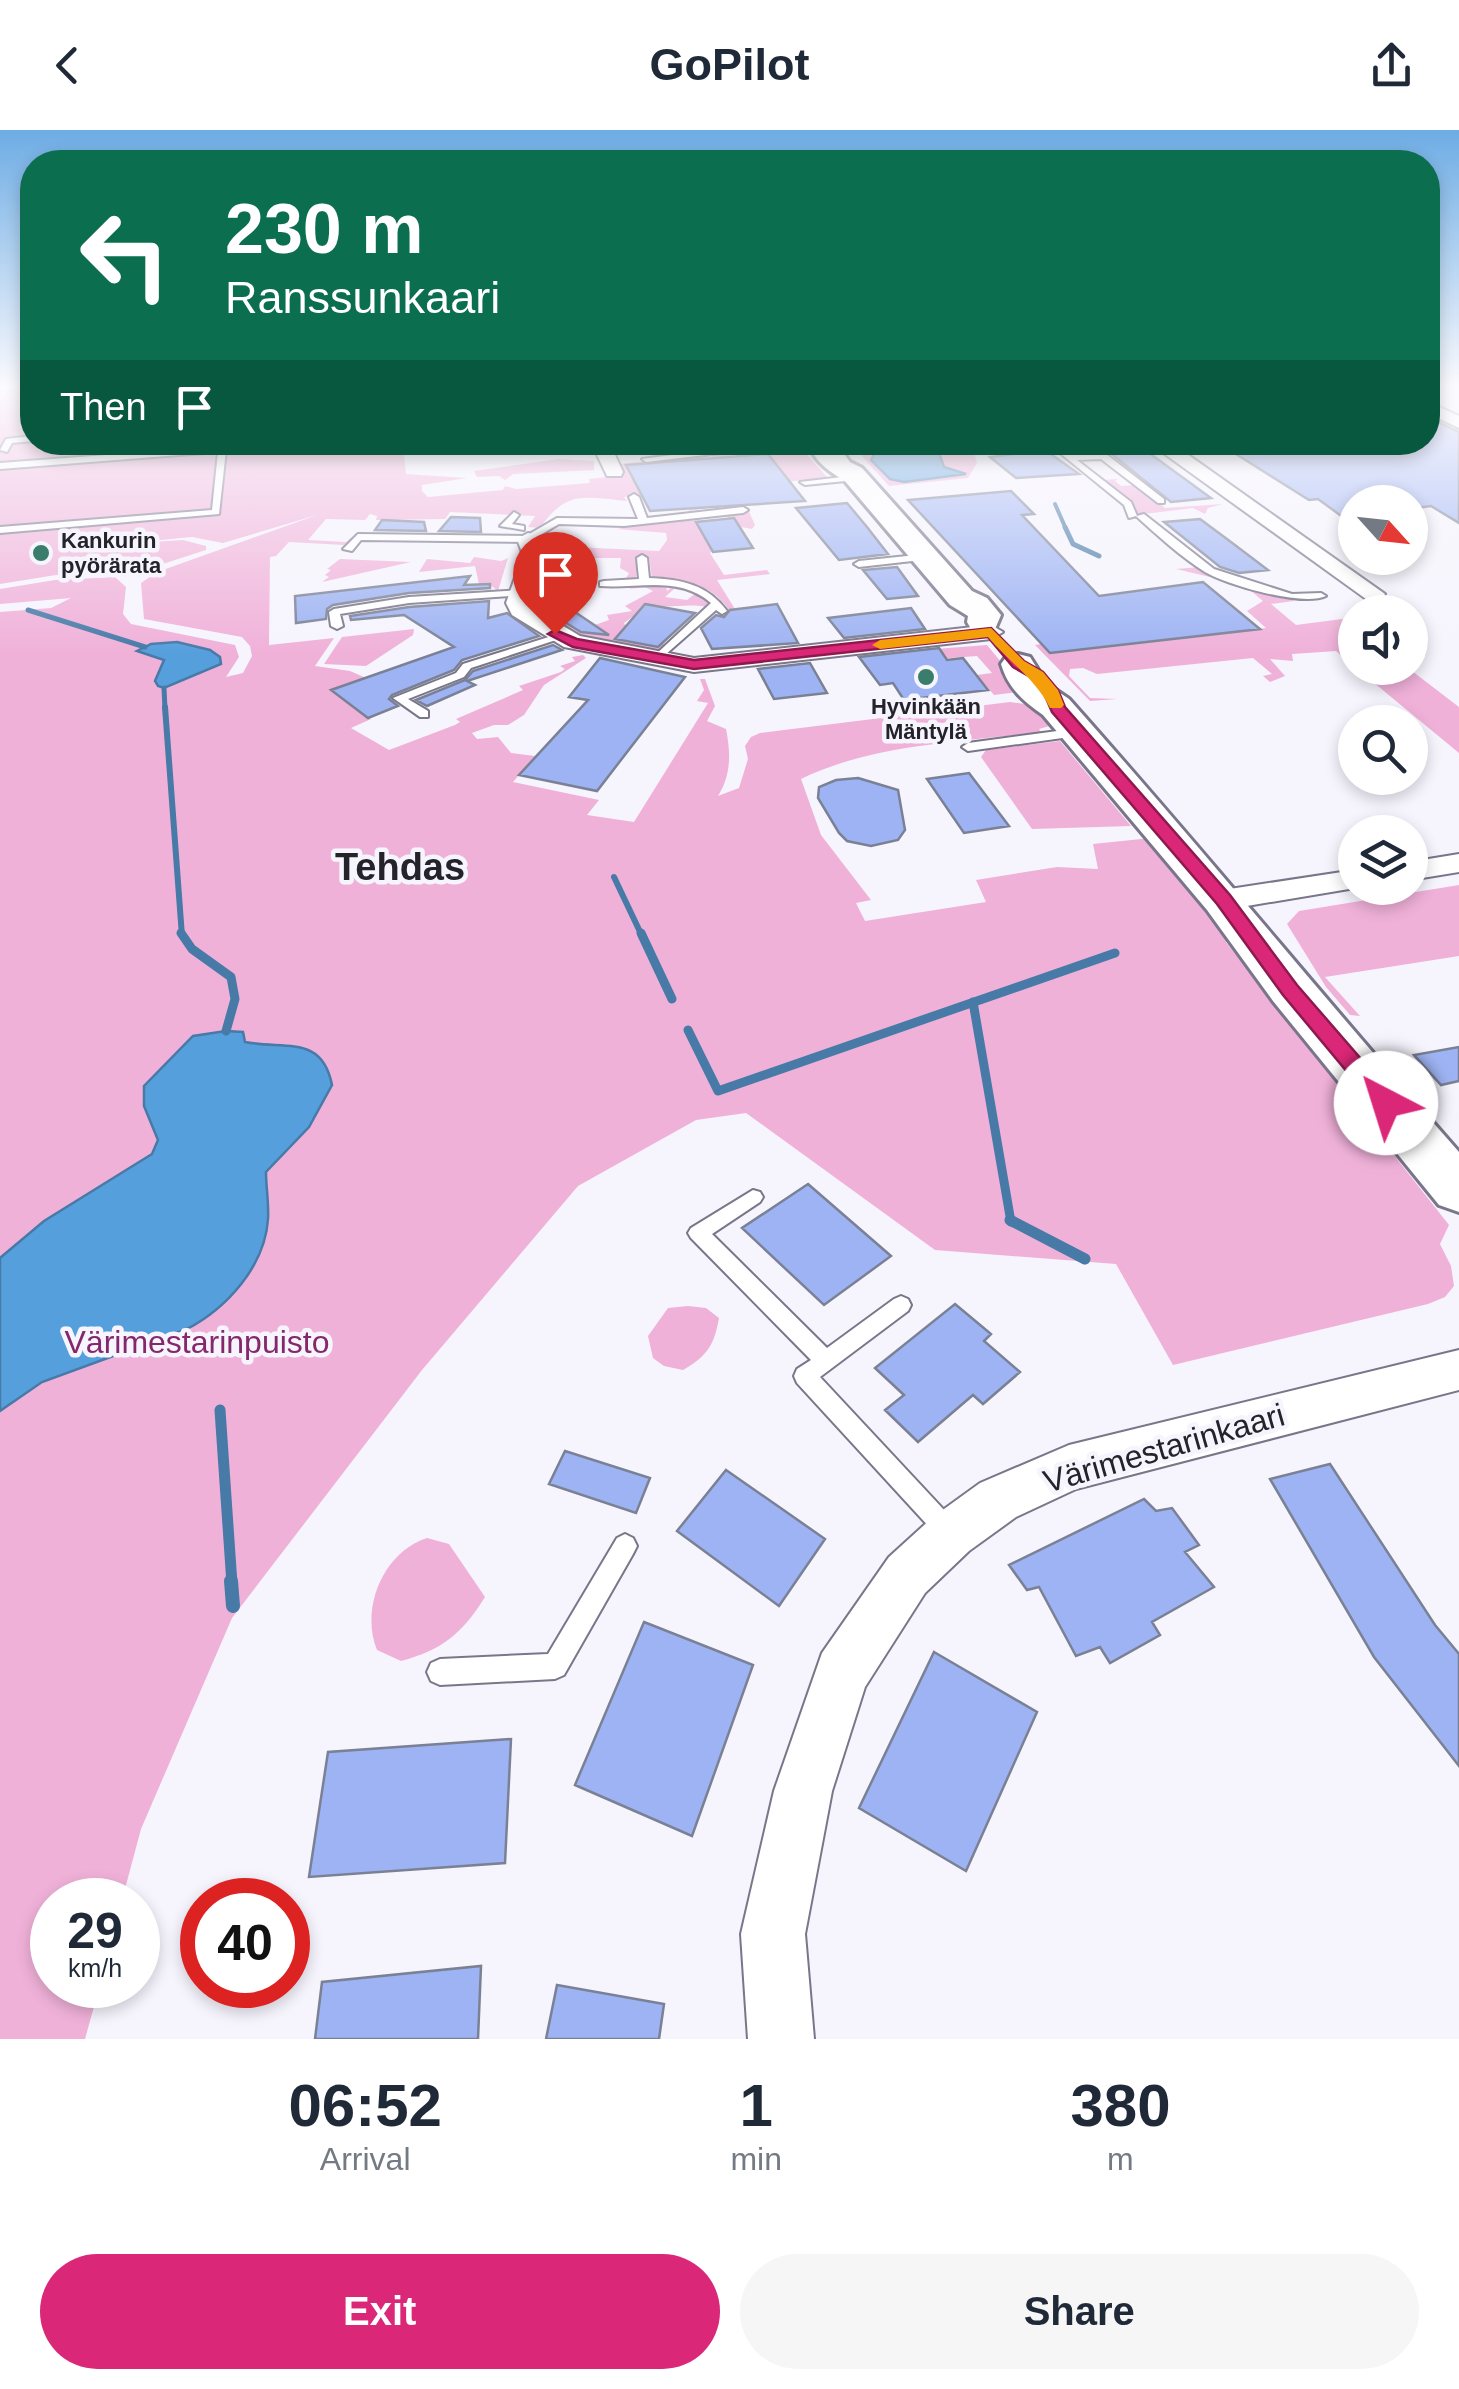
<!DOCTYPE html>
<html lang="en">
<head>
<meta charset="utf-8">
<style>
  body { margin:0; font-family:Arial,sans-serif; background:#f6f6f7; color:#1f2937; height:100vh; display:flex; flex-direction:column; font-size:38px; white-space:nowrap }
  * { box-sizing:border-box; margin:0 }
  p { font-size:32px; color:#747a83 }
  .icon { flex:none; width:55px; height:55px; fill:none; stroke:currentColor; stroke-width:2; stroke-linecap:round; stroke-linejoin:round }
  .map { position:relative; height:1909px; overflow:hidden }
  .sheet { display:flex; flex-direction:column; background:#fff; flex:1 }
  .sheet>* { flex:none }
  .top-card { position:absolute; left:20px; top:20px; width:1420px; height:305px; border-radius:40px; box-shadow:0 5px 15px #0003; background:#0b6e4f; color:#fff; overflow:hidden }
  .needle { width:65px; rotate:117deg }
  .buttons { position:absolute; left:1338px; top:355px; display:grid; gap:20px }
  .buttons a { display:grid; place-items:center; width:90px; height:90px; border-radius:50%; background:#fff; box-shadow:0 5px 15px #0003; font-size:50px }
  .speed { position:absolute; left:30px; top:1748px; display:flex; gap:20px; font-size:50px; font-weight:700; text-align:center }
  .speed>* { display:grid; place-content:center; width:130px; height:130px; border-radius:50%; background:#fff; box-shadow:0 5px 15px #0003; line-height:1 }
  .speed small { font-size:25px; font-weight:400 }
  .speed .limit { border:15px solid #d22; background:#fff; color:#111 }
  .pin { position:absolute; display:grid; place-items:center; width:85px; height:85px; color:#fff; margin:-102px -42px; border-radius:50% 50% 50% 0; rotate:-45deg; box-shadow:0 0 10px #0007 }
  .pin .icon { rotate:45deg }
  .me { position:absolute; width:110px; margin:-55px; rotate:320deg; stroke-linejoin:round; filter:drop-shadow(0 0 8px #0008) }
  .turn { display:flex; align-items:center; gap:35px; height:210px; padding:0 40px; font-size:45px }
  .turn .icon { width:130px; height:130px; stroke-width:2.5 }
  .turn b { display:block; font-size:70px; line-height:85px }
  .then { display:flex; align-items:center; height:95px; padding:0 40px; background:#0003; gap:20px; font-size:38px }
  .eta { display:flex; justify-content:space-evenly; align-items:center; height:170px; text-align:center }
  .eta b { font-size:60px; font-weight:700; line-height:70px }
  .action { display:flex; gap:20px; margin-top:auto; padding:20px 40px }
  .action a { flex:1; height:115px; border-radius:60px; background:#db2777; color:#fff; font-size:40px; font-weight:700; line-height:115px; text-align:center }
  .action a+a { background:#f6f6f7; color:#1f2937 }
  header { display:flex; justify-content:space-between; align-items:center; height:130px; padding:0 40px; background:#fff; font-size:45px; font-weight:700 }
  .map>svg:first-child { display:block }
  .green { fill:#f0b1d9 }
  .water { fill:#569fdd; stroke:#477aa7; stroke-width:2.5 }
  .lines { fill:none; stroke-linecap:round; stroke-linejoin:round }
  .stream-far5 { stroke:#477aa7; stroke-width:4 }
  .stream-far4 { stroke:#477aa7; stroke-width:5 }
  .stream-far3 { stroke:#477aa7; stroke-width:6 }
  .stream-far2 { stroke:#477aa7; stroke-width:9 }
  .stream-far1 { stroke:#477aa7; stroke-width:11 }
  .stream { stroke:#477aa7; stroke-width:14 }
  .building { fill:#9eb3f3; stroke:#7a8194; stroke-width:2.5 }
  .lane-casing { stroke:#7a768a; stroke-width:4 }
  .street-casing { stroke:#7a768a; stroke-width:4 }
  .secondary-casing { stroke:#7a768a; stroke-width:6 }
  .lane { fill:#fff; fill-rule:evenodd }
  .street { fill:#fff; fill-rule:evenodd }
  .secondary { fill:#fff; fill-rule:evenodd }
  .route { fill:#db2777; stroke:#8e194d; stroke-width:2.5 }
  .slow { fill:#f59e0b }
  .poi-dot { fill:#3b7d6d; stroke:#f6f4fd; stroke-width:4 }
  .labels { text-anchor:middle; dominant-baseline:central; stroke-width:9; stroke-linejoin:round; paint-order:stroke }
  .far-poi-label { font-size:22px; font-weight:bold; fill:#24232a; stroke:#f6f4fd; text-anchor:start }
  .near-park-label { font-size:32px; fill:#85286b; stroke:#f6f4fd }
  .near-street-label { font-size:32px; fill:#24232a; stroke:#f6f4fd }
  .district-label { font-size:38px; font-weight:bold; fill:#24232a; stroke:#f6f4fd }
</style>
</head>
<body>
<header><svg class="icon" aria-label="back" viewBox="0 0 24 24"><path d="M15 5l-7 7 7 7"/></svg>GoPilot<svg class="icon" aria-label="share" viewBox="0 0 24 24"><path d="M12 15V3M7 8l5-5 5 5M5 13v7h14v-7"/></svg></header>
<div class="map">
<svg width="1459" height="1909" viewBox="0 0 1459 1909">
  <rect width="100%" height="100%" fill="#f6f4fd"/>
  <path class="green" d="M 32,256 L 32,312 L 403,313 L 406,344 L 467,348 L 422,355 L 422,361 L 428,367 L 503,360 L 505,356 L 516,359 L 590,353 L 589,349 L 623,345 L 619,334 L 656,330 L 645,332 L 645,335 L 706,326 L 715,340 L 720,339 L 710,323 L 773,331 L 755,318 L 799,316 L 828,348 L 759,354 L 739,373 L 747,377 L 755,395 L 752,399 L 741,397 L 710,423 L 724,445 L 767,440 L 770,444 L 717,450 L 735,479 L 729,480 C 709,450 681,453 652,448 L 649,428 L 637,428 L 636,450 L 625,450 L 629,443 L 620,438 L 621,428 L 561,428 L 559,436 L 545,436 L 542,451 L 532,451 L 540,429 L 554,416 L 659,421 L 667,410 L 666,403 L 617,399 L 651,392 L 728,389 L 728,384 L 745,382 L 735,374 L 688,381 L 692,377 L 642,365 L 624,367 L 627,371 C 584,367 566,360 540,398 L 528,397 L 535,386 L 450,382 L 445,389 L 376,390 L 377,386 L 370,384 L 365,390 L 326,389 L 308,410 L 346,412 L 355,405 L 344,415 L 289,412 L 276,426 L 270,427 L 269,515 L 334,508 L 315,536 L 350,541 L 366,548 L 332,561 L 371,589 L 351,598 L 389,620 L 455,595 L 460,592 L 456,589 L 523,560 L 519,556 L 561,542 L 565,539 L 560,536 L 575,531 L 572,527 L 583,525 L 586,528 L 544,555 L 524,585 L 508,595 L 494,595 L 472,603 L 477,609 L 498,607 L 511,623 L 535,626 L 513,652 L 599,670 L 587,685 L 634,692 L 708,573 L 697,571 L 704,560 L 700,549 L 705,549 L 715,576 L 707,591 L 726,599 C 731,624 731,645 718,666 L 739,658 L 748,629 L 745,616 L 751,607 L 760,603 L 1010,572 L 1038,576 L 1053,595 L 1039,599 L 1041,602 C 963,612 872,614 801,649 L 821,705 L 871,770 L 856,773 L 865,791 L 986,772 L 976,750 L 1057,737 L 1098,739 L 1093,714 L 1151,708 L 1233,811 L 1226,812 L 1449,1095 L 1440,1114 L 1451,1136 L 1454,1156 L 1445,1167 L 1428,1174 L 1173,1235 L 1116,1134 L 935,1120 L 746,983 L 696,990 L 578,1056 L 422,1240 L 232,1488 L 141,1699 L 122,1770 L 52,1770 L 52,1855 L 100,1855 L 85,1909 L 0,1909 L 0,482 L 51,478 L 71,468 L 0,474 L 0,459 L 55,450 L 115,447 L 126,457 L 123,484 L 131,494 L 235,515 L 239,527 L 226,547 L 243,543 L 252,526 L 250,516 L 242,507 L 144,489 L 141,453 L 157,442 L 317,385 L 223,413 L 192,407 L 108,415 L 183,410 L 206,416 L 206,420 L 141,441 L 56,445 L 0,454 L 0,271 L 9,257 Z
    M 850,313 L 1017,313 L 1013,318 L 974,322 L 977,333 L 968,348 L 889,356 Z
    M 559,329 L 594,331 L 594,340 L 513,344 L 505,350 L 499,346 L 477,347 L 474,341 Z
    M 1118,349 L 1115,351 L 1121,356 L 1137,355 L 1165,378 L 1223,374 L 1208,378 L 1205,384 L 1193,378 L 1136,385 L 1133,375 L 1103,350 Z
    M 474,427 L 501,431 L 508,428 L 498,461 L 489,454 L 479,454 L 475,436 L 419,442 L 427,429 L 470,433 Z
    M 340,429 L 411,432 L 322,452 L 329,447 L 325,445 L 331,440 L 327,439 Z
    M 1200,437 L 1289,468 L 1294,471 L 1271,474 L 1296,495 L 1342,489 L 1355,498 L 1355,537 L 1336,521 L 1292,524 L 1293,531 L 1270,529 L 1285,546 L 1270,552 L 1263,546 L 1272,544 L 1253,528 L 1097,544 L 1083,538 L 1070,539 L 1069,546 L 1090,568 L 1117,569 L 1090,571 L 1035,515 L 1041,514 L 1050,523 L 1266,498 L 1247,481 L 1263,471 L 1244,455 L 1176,439 Z
    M 635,456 L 666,456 L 667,461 L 672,457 L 687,459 L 674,459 L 665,467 L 687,470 L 697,462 L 710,474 L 707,477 C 686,473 671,479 649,475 L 624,493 L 632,508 L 666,514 L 659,523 L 577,504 L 525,471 L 527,462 L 538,462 L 574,496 L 589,491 L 595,495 L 609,490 L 607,485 L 632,481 L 625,476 L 653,461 L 645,457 L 629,459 Z
    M 414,499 L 413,505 L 366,536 L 324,534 L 342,507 Z
    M 987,515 L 1025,561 L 994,565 L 977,545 L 992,543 L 977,526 L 870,534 L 858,525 Z
    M 1356,538 L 1408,538 L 1459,577 L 1459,623 Z
    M 1060,611 L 1126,690 L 1131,696 L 1032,699 L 981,627 L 986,620 Z
    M 1459,755 L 1459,826 L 1325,847 L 1360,886 L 1350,885 L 1326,857 L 1287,794 L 1299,781 Z
    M 688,1176 L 706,1178 L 719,1188 C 714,1216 707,1226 683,1240 L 664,1236 L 653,1228 L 648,1206 L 668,1178 Z
    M 427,1408 L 449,1414 L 485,1467 C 462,1504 442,1520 401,1531 L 377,1520 C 360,1479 383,1422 427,1408 Z"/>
  <path class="water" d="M 904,319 L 939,323 L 944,337 L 966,344 L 904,352 L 890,349 L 871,330 L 874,324 Z
    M 177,512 L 210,520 L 220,527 L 221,534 L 164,558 L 158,556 L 155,551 L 164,530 L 137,521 L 151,514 Z
    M 226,901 L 243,902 L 245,912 C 285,920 322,904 332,955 L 309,997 L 266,1042 C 266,1057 269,1074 268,1089 C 265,1136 227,1178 187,1199 L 42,1252 L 0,1281 L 0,1128 L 44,1091 L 152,1024 L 158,1010 L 144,976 L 144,956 L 193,906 Z"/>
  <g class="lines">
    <path class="stream-far5" d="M 1055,374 L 1066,399"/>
    <path class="stream-far4" d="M 1065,397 L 1073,414 L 1099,426
      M 28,480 L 145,517
      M 164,558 L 165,579"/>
    <path class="stream-far3" d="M 165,577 L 182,806
      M 614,747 L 642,806"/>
    <path class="stream-far2" d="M 181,803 L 192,819 L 231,847 L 235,869 L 226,901
      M 641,803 L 672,869
      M 973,872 L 1011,1092
      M 688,900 L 718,961 L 1115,823"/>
    <path class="stream-far1" d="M 1010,1090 L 1085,1129
      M 220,1280 L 232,1454"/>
    <path class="stream" d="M 231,1451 L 233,1476"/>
  </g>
  <path class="building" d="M 1428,287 L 1459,302 L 1459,393 L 1431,376 L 1410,379 L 1410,372 L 1355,372 L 1355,396 L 1318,369 L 1309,370 L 1217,312 L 1428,312 Z
    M 1065,312 L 1134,312 L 1211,368 L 1171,372 L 1108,321 L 1074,321 L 1073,315 Z
    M 1045,320 L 1079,344 L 1016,348 L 990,327 Z
    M 768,324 L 805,371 L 650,381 L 626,335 Z
    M 1011,361 L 1034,384 L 1022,385 L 1099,466 L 1203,452 L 1260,499 L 1050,523 L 908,370 Z
    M 847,373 L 867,397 L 888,424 L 839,430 L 796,378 Z
    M 451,387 L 480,388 L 481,402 L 439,401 Z
    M 734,388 L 753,418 L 713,422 L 696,392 Z
    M 1200,389 L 1231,412 L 1268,440 L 1239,443 L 1220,437 L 1164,392 Z
    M 382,390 L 424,392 L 426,401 L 375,400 Z
    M 897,437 L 918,466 L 887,469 L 863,440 Z
    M 470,446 L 464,455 L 490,454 L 490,458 L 409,463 L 333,475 L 327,479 L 326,489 L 296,493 L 295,466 Z
    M 544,461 L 609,505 L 581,502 L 535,474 L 542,472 Z
    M 489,471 L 488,488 L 507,483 L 539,506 L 462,530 L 454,540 L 392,565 L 389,569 L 398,576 L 368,588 L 331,560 L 454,517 L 404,485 L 351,490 L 350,486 L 409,477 Z
    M 645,474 L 695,483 L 658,517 L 615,509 Z
    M 777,474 L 798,513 L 712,519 L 701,498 L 716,485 L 724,487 L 730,480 Z
    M 911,478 L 925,499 L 844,508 L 828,488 Z
    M 553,515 L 562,520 L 467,551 L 475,555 L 427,576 L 416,570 L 465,550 L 473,541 Z
    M 939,518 L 947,530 L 963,528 L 988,560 L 904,570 L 893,553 L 880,555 L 859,527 Z
    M 600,528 L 685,547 L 597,661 L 519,645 L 588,570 L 569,567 Z
    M 810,533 L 827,563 L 774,569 L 758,539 Z
    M 969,643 L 1009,696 L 964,703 L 927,649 Z
    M 858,648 L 898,660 L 905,700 L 898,710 L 871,716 L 847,711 L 839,703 L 818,668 L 819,657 L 836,650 Z
    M 1459,917 L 1459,951 L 1441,955 L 1414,925 Z
    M 808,1054 L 891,1126 L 824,1175 L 742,1098 Z
    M 955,1174 L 991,1204 L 984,1211 L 1020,1242 L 983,1274 L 973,1265 L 918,1312 L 885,1280 L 904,1265 L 875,1238 Z
    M 565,1321 L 650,1348 L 636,1383 L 549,1354 Z
    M 1330,1334 L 1435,1495 L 1459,1524 L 1459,1636 L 1374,1527 L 1270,1349 Z
    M 726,1340 L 825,1409 L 779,1476 L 677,1401 Z
    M 1144,1369 L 1156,1381 L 1172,1378 L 1199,1415 L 1185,1422 L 1214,1457 L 1152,1492 L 1160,1505 L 1110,1533 L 1100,1517 L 1076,1526 L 1039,1457 L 1027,1460 L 1009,1435 Z
    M 644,1492 L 753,1535 L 692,1706 L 575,1655 Z
    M 934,1522 L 1037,1582 L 966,1741 L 859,1678 Z
    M 511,1609 L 505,1733 L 309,1747 L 328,1622 Z
    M 481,1836 L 478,1909 L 315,1909 L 322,1852 Z
    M 557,1855 L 664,1874 L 659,1909 L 546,1909 Z"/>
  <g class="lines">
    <g class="lane-casing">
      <path id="lane" d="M 32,306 L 32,311 L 12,313 L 7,322 L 0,320 L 6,309 Z
        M 214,312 L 222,312 L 221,317 L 226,320 L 219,384 L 0,403 L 0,397 L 212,380 L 218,322 L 0,339 L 0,333 L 213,317 Z
        M 744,312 L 805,313 L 646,332 L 642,329 L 746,315 Z
        M 1032,312 L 1070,317 L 1070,321 L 1065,321 L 1071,325 L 1106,324 L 1164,369 L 1164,373 L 1158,373 L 1101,329 L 1077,330 L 1131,372 L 1137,386 L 1144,384 L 1214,439 L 1292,464 L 1321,463 L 1326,466 C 1303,477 1227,455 1205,442 C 1181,427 1157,405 1136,386 L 1129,388 L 1124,375 L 1055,319 Z
        M 859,345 L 856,350 L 805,355 L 800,352 Z
        M 634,364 L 639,367 L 647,388 L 743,377 L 748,380 L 743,383 L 624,396 L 559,394 L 528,412 L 361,410 L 352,421 L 343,419 L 358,404 L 526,406 L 557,388 L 638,389 L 629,367 Z
        M 514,382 L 519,385 L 512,394 L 524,396 L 524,400 L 500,396 Z
        M 926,424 L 930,425 L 930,429 L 859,437 L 854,434 L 859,431 Z
        M 642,425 L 647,428 L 649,448 C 682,449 708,455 727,481 L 722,484 L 716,480 L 657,532 L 651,529 L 653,527 L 711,473 C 678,445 639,459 600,456 L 600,452 L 604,451 L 639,449 L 637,428 Z
        M 520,460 L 525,463 L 524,465 L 409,473 L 340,484 L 343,496 L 337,499 L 331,496 L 329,482 L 334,479 L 409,467 Z
        M 555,505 L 565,507 L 471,538 L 464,547 L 408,569 L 428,581 L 428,587 L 420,587 L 393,568 L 456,543 L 463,534 Z
        M 1080,598 L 1084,599 L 1084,605 L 968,621 L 962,617 L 968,613 Z
        M 753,1060 L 760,1062 L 763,1067 L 760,1072 L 712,1104 L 827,1218 L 894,1169 L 901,1166 L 908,1169 L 911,1175 L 908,1181 L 820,1247 L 959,1396 L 963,1404 L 959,1412 L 951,1415 L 943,1412 L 797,1253 L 794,1246 L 797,1239 L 811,1230 L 691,1108 L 688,1103 L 691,1098 Z
        M 625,1404 L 633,1408 L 637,1416 L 633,1424 L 564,1545 L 555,1549 L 440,1555 L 431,1551 L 427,1542 L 431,1533 L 440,1529 L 548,1524 L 617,1408 Z"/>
    </g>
    <g class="street-casing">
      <path id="street" d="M 1428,272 L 1459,286 L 1459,298 L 1428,283 Z
        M 591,312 L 609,312 L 623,342 L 621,346 L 607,346 Z
        M 1148,312 L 1170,312 L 1385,464 L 1382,469 L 1366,469 Z
        M 528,403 L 535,405 L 545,425 L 530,476 L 580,506 L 694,528 L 991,495 L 1003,502 L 991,509 L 694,542 L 564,517 L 512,485 L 506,473 L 523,425 L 517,409 Z
        M 1459,724 L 1459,742 L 1410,750 L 1410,732 Z
        M 1355,740 L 1355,758 L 1359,758 L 1355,758 L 1223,780 L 1212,777 L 1207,770 L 1212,763 L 1223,760 Z
        M 1459,1220 L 1459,1260 L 1076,1359 L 1016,1387 L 969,1421 L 925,1463 L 865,1557 L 832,1661 L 805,1804 L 814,1909 L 748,1909 L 741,1804 L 774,1661 L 822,1523 L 889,1427 L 933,1387 L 980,1353 L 1069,1315 Z"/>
    </g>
    <g class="secondary-casing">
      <path id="secondary" d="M 809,312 L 835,312 L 850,332 L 862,338 L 972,461 L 987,468 L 1001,485 L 995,499 L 971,499 L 967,492 L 968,486 L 950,475 L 844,350 C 829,342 812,329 809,312 Z
        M 1018,524 L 1030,527 L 1047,554 L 1069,569 C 1202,718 1327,872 1459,1022 L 1459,1082 L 1439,1075 L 1273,871 L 1207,780 L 1043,585 C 1023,571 1008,558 1001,534 L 1006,527 Z"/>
    </g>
    <use href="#lane" class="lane"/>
    <use href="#street" class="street"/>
    <use href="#secondary" class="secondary"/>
  </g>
  <linearGradient id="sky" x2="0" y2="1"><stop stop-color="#6dace4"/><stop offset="0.49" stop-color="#fbfafe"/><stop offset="1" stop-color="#fbfafe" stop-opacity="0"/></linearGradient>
  <rect width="1459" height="523" fill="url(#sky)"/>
  <path class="route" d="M 991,498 L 1024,531 L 1043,542 L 1058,560 L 1065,577 L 1230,765 L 1297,855 L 1394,967 L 1398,973 L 1394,979 L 1378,979 L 1283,865 L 1217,774 L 1052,582 L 1043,561 L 1032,548 L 1013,537 L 988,507 L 694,539 L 573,517 L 548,504 L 555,500 L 577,509 L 694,530 Z"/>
  <path class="slow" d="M 991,498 L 1024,531 L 1043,542 L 1058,560 L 1064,575 L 1061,578 L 1050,578 C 1035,548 1009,532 988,507 L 880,519 L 872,515 L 880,510 Z"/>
  <g class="poi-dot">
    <circle cx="41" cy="423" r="10"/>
    <circle cx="926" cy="547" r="10"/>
  </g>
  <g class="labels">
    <g class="far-poi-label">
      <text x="61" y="410">Kankurin<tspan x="61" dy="25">pyörärata</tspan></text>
      <text x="926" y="576" text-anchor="middle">Hyvinkään<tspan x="926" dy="25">Mäntylä</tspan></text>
    </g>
    <g class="near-park-label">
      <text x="197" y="1212">Värimestarinpuisto</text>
    </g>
    <g class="near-street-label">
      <text transform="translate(1164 1318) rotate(-16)">Värimestarinkaari</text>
    </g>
    <g class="district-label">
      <text x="400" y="737">Tehdas</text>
    </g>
  </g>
</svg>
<div class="buttons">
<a><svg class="needle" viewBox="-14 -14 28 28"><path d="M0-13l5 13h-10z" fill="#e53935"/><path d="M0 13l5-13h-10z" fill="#747a83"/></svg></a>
<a><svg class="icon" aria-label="sound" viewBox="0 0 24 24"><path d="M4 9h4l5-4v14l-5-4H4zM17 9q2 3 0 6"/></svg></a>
<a><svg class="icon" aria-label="search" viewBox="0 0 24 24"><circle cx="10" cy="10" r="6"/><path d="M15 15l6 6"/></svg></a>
<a><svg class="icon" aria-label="layers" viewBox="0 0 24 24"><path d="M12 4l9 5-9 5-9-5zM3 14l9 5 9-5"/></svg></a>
</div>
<div class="speed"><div>29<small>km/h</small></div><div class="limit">40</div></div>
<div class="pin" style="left:555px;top:504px;background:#d93025"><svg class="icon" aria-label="arrive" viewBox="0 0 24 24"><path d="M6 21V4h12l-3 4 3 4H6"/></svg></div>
<svg class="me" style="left:1386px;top:973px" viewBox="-20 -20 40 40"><circle r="19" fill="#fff"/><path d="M0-13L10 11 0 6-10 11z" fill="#db2777"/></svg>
<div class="top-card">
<div class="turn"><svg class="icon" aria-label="left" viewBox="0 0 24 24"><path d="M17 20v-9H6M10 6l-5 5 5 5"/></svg><div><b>230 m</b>Ranssunkaari</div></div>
<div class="then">Then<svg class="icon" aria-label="arrive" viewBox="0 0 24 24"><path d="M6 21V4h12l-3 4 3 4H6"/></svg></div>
</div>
</div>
<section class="sheet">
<div class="eta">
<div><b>06:52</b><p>Arrival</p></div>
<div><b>1</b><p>min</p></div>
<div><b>380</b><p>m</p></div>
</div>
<div class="action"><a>Exit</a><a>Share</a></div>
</section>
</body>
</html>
